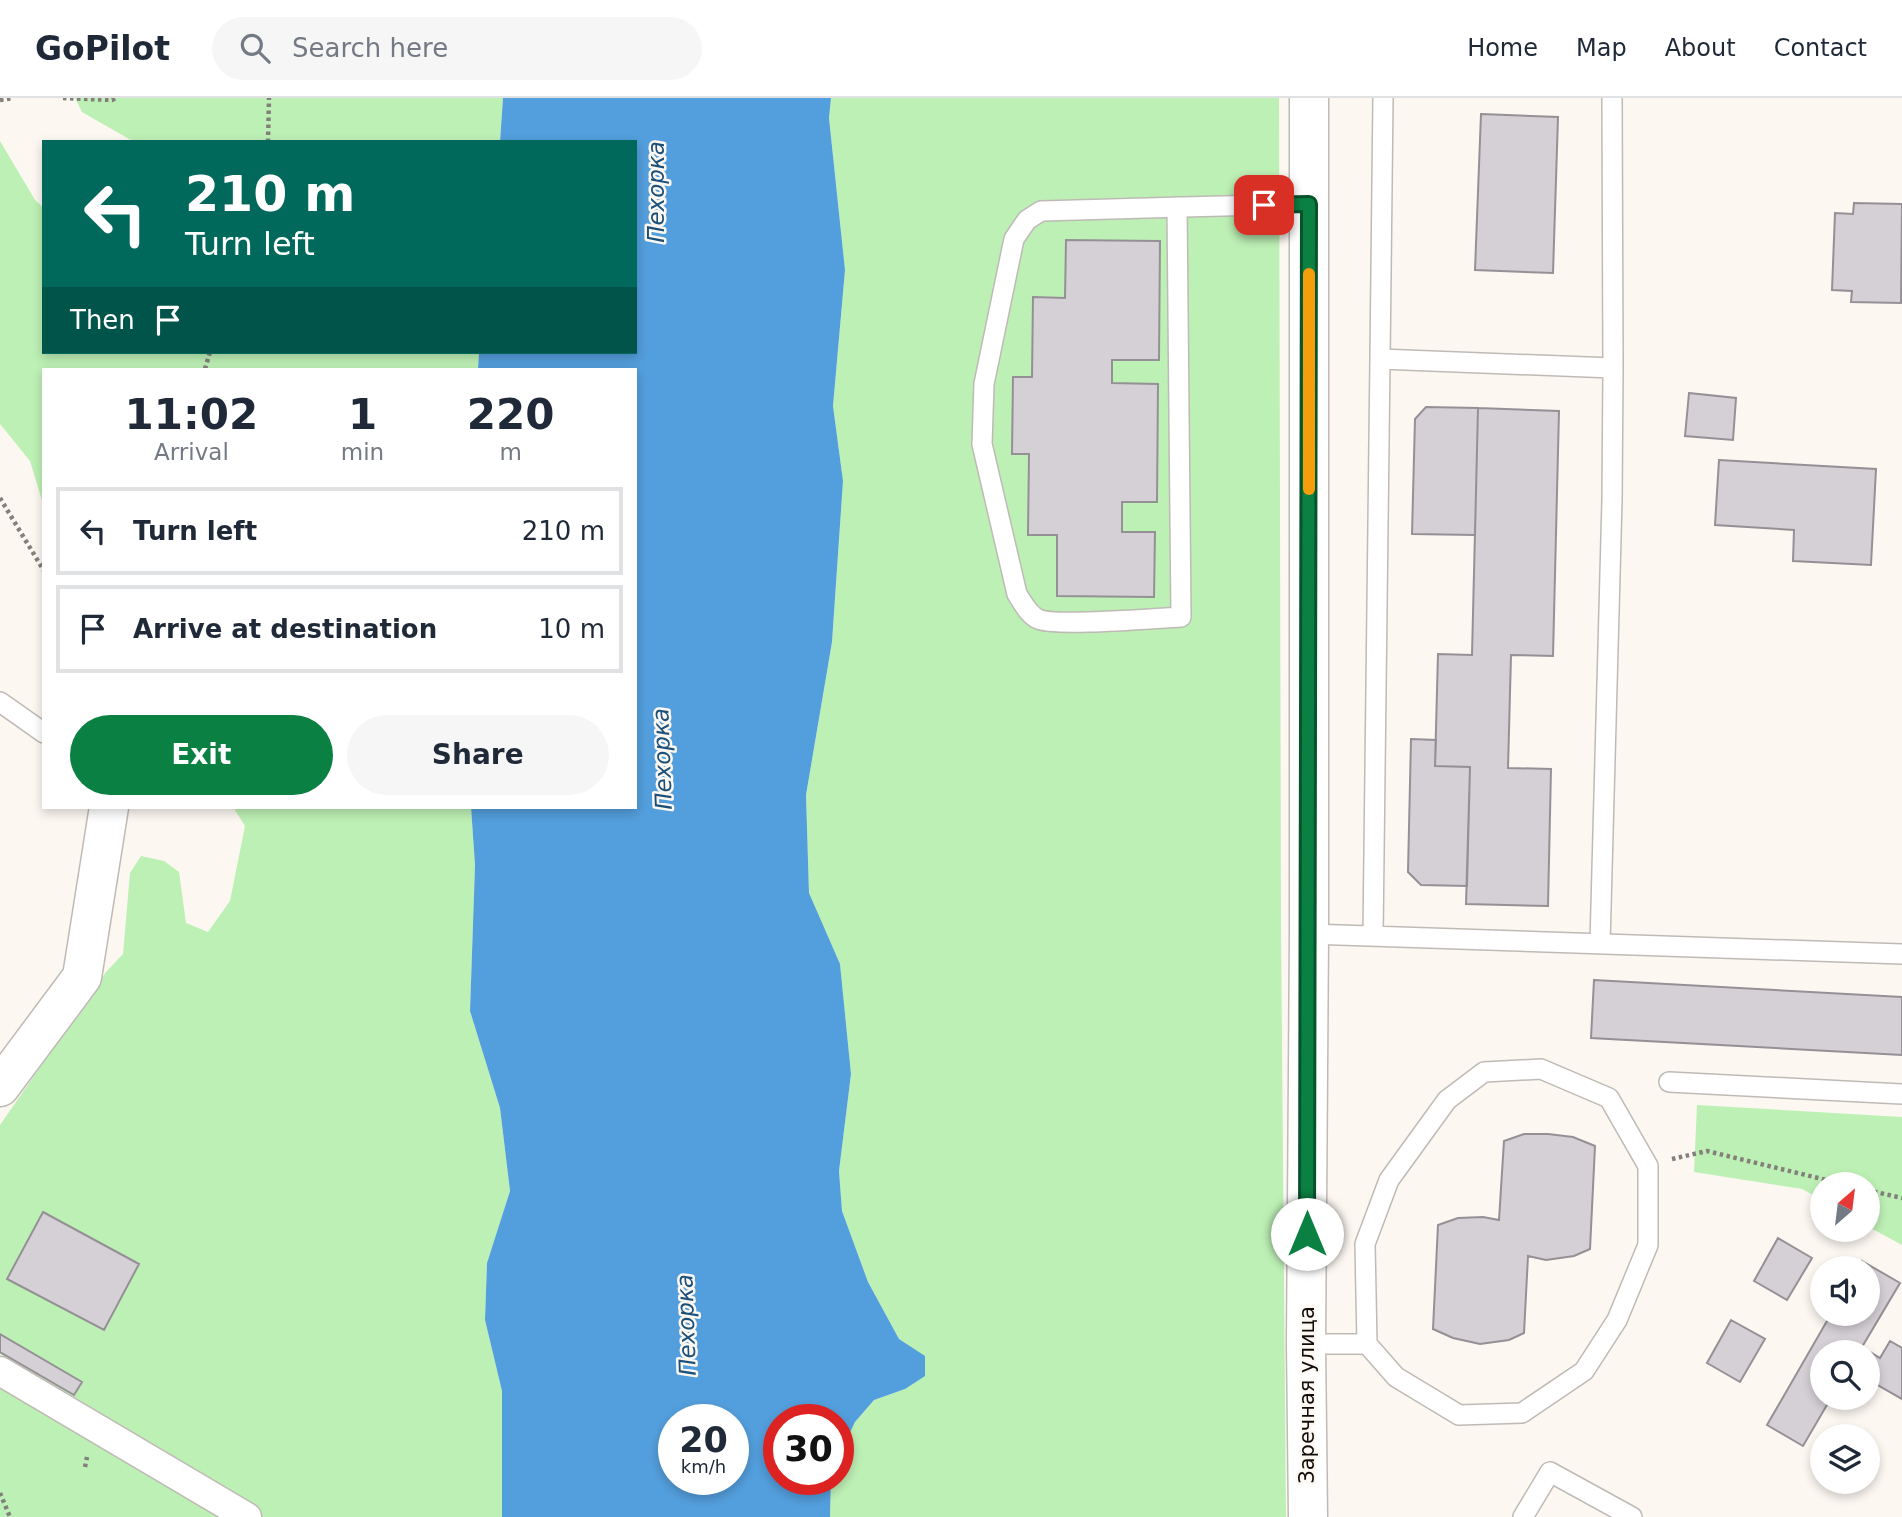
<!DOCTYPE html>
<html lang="en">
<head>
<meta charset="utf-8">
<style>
  body { margin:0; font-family:"DejaVu Sans",sans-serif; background:#f6f6f7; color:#1f2937; height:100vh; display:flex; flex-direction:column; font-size:26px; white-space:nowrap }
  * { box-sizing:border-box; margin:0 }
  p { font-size:23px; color:#747a83 }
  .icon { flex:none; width:38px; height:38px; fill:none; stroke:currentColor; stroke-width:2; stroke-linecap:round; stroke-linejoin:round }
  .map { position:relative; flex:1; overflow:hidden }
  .panel { position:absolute; left:42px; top:270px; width:595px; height:441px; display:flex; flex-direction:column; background:#fff; border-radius:0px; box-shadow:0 4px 10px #0003 }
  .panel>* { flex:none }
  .top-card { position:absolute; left:42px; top:42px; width:595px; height:214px; border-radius:0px; box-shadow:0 4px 10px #0003; background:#00695c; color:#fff; overflow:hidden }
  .needle { width:46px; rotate:28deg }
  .controls { position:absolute; left:1810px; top:1074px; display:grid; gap:14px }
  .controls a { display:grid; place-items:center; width:70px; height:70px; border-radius:50%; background:#fff; box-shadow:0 4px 10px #0003; font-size:35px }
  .speed { position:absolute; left:658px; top:1306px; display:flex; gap:14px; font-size:35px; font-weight:700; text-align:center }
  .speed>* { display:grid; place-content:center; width:91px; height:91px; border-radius:50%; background:#fff; box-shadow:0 4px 10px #0003; line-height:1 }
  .speed small { font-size:18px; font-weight:400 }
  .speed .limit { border:10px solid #d22; background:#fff; color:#111 }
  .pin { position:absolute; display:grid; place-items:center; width:60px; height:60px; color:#fff; margin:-30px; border-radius:14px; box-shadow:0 4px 10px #0006 }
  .me { position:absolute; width:77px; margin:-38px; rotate:0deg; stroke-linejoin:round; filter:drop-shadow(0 0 5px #0008) }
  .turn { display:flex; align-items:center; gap:24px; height:147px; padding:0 28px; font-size:32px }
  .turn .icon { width:91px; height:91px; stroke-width:2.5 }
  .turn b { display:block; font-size:49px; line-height:60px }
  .then { display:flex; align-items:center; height:66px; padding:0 28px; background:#0003; gap:14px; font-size:26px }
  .eta { display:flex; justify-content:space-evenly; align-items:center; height:119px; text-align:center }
  .eta b { font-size:42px; font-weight:600; line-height:49px }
  .primary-button { display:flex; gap:14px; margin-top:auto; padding:14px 28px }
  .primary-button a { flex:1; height:80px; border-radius:42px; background:#0b8043; color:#fff; font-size:28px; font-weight:600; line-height:80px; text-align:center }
  .primary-button a+a { background:#f6f6f7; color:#1f2937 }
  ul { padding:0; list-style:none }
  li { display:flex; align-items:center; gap:21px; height:88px; margin:0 14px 10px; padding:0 14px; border:4px solid #e0e1e3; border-radius:0px }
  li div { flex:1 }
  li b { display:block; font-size:26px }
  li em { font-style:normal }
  header { display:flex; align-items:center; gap:42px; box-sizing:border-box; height:98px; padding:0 35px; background:#fff; border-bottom:2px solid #e0e1e3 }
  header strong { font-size:33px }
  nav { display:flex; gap:38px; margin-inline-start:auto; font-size:24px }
  .search { width:490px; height:63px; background:#f6f6f7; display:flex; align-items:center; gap:18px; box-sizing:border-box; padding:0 24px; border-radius:38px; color:#747a83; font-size:26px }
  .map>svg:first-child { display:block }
  .green { fill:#bdf0b5 }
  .water { fill:#539edc; fill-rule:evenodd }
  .building { fill:#d5d0d6; stroke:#949095; stroke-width:2 }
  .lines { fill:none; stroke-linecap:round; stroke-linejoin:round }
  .service-casing { stroke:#bfbab5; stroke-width:22 }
  .pedestrian-casing { stroke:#bfbab5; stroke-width:31 }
  .minor-casing { stroke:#bfbab5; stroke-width:41 }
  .path { stroke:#83807c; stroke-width:4.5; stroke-dasharray:3.5 3.5; stroke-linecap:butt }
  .service { stroke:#fff; stroke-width:19 }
  .pedestrian { stroke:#fff; stroke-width:28 }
  .minor { stroke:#fff; stroke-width:38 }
  .route-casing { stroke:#07532c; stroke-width:18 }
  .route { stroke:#0b8043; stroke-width:12 }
  .slow { stroke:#f59e0b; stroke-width:12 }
  .labels { text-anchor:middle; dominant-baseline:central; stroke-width:5; stroke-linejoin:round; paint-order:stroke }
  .street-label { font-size:21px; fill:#0e0c0b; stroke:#fcf7f1 }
  .water-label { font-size:23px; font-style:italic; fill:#1a507a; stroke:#fcf7f1 }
</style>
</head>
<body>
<header>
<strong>GoPilot</strong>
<div class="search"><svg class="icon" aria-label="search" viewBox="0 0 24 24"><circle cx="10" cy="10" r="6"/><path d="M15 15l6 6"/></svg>Search here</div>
<nav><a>Home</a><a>Map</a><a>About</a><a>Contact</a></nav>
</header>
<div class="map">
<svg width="1902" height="1419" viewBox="0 0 1902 1419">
  <rect width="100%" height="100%" fill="#fcf7f1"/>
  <path class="green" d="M 75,0 L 503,0 L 500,44 L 140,44 L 129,41 L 82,14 Z
    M 831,0 L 1279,0 L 1281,828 L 1286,1419 L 830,1419 L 831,1381 L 838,1381 L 838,1359 L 855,1324 L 874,1302 L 905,1291 L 925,1259 L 899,1241 L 868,1184 L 842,1113 L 839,1073 L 851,976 L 840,866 L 809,796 L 806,697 L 832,544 L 843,383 L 833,308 L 845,172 L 829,20 Z
    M 0,43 L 35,102 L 44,110 L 44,254 L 479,254 L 478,271 L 44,271 L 44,409 L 30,363 L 0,326 Z
    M 233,709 L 471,709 L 475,767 L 470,913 L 500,1010 L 510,1093 L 487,1165 L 485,1222 L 502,1293 L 502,1419 L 253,1419 L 258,1409 L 0,1256 L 0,1027 L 106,874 L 123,856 L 130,775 L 141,758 L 164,763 L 179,774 L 186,825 L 208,834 L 230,803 L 245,728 Z
    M 1697,1007 L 1902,1019 L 1902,1147 L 1867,1128 L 1867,1087 L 1822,1087 L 1822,1102 L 1802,1091 L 1694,1074 Z
    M 0,1290 L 221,1419 L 0,1419 Z"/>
  <path class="water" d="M 503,0 L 831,0 L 829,20 L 845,172 L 833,308 L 843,383 L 832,544 L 806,697 L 809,795 L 840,866 L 851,976 L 839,1073 L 842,1113 L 868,1184 L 899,1241 L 925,1258 L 925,1278 L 905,1291 L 874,1302 L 855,1324 L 838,1359 L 838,1321 L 779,1321 L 779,1381 L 831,1381 L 830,1419 L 502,1419 L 502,1293 L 485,1222 L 487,1165 L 510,1093 L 500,1010 L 470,913 L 475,767 L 471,709 L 635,709 L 635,271 L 478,271 L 479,254 L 635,254 L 635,44 L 500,44 ZM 674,1321 L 733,1321 L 733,1381 L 674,1381 Z"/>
  <path class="building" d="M 1481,16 L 1558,19 L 1553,175 L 1475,172 Z
    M 1854,105 L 1902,106 L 1901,205 L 1851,204 L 1852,193 L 1832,192 L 1835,115 L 1853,116 Z
    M 1066,142 L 1160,143 L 1159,262 L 1112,262 L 1112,285 L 1158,286 L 1157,404 L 1122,404 L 1122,434 L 1155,434 L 1154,499 L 1057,498 L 1057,437 L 1028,437 L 1029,356 L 1012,356 L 1013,279 L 1032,279 L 1033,199 L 1065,200 Z
    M 1689,295 L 1736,300 L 1733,342 L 1685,338 Z
    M 1426,309 L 1478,310 L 1475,437 L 1412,436 L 1415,321 Z
    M 1478,310 L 1559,313 L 1553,558 L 1511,557 L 1508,670 L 1551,671 L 1548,808 L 1466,806 L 1470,669 L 1435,668 L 1438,556 L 1472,557 Z
    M 1719,362 L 1876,371 L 1871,467 L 1793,463 L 1794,432 L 1715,427 Z
    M 1411,641 L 1436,642 L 1435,668 L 1470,669 L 1467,788 L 1421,787 L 1408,774 Z
    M 1594,882 L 1902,899 L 1902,957 L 1591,940 Z
    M 1524,1036 L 1548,1036 L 1573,1039 L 1595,1048 L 1590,1151 L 1574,1158 L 1546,1162 L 1528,1158 L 1524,1235 L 1509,1242 L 1480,1246 L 1453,1240 L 1433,1231 L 1438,1127 L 1458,1120 L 1483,1119 L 1499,1122 L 1504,1043 Z
    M 43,1114 L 139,1166 L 104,1232 L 7,1181 Z
    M 1778,1140 L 1812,1160 L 1787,1202 L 1754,1183 Z
    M 1862,1163 L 1900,1185 L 1862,1249 L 1880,1260 L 1890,1243 L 1902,1250 L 1902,1301 L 1867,1281 L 1867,1255 L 1822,1255 L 1822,1300 L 1831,1300 L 1803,1348 L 1767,1327 L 1831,1216 L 1867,1216 L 1867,1171 L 1858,1171 Z
    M 1731,1222 L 1765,1241 L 1740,1284 L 1707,1265 Z
    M 0,1236 L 82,1284 L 74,1297 L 0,1254 Z"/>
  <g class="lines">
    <g class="service-casing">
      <path id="service" d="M 1612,0 L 1613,270
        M 1177,109 L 1181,519 C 1156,520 1055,529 1038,521 C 1028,516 1023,505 1017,496 L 982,346 L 984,286 L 1014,141 L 1027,122 L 1041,113 C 1130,110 1220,108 1309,106
        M 1380,261 L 1383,0
        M 0,604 L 44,635
        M 1309,836 L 1902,856
        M 1373,838 L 1380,261 L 1613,270 L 1612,402 L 1600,846
        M 1541,971 L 1609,1000 L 1648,1068 L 1648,1147 L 1617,1222 L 1584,1273 L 1522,1315 L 1459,1317 L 1396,1279 L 1367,1246 L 1365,1146 L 1389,1082 L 1447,1002 L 1484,974 Z
        M 1669,984 L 1902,996
        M 1306,1246 L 1367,1246
        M 1523,1419 L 1550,1374 L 1632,1419"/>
    </g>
    <g class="pedestrian-casing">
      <path id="pedestrian" d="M 0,1273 L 247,1419"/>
    </g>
    <g class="minor-casing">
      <path id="minor" d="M 0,989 L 82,879 L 109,709
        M 1308,1419 L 1306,1246 L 1309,836 L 1309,0"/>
    </g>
    <path class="path" d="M 63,0 L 112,2 L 116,0
      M 0,2 L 13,0
      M 268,44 L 269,0
      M 205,271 L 210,254
      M 0,400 L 44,473
      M 1672,1061 L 1707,1053 L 1847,1087
      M 1867,1092 L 1902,1100
      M 85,1369 L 87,1359
      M 0,1395 L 10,1419"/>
    <use href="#service" class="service"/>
    <use href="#pedestrian" class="pedestrian"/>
    <use href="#minor" class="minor"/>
  </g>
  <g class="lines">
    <g class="route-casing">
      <path id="route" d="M 1264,107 L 1309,106 L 1307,1136"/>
    </g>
    <use href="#route" class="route"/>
    <path class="slow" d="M 1309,176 L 1309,391"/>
  </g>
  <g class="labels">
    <g class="street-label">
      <text transform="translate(1307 1297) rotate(-90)">Заречная улица</text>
    </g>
    <g class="water-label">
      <text transform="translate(656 94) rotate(-90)">Пехорка</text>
      <text transform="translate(662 661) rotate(-92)">Пехорка</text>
      <text transform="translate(686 1227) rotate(-92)">Пехорка</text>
    </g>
  </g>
</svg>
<div class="controls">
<a><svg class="needle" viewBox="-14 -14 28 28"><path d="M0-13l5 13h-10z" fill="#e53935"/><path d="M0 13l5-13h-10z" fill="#747a83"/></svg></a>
<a><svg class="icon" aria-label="sound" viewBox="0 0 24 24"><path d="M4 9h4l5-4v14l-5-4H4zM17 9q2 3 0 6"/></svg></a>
<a><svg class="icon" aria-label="search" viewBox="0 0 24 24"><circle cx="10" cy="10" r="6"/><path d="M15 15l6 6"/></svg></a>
<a><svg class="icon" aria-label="layers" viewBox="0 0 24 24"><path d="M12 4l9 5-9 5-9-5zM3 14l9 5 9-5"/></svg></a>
</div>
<div class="speed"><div>20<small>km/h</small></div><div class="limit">30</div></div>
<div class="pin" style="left:1264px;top:107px;background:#d93025"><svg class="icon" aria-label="arrive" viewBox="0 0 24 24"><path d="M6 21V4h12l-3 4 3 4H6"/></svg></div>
<svg class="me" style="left:1307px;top:1136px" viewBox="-20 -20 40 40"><circle r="19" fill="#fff"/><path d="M0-13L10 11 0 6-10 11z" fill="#0b8043"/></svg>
<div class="top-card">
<div class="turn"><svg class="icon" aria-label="left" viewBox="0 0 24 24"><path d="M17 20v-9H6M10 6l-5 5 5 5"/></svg><div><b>210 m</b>Turn left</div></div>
<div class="then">Then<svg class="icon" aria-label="arrive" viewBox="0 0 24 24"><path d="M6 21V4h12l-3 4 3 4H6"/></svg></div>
</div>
<section class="panel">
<div class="eta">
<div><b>11:02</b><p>Arrival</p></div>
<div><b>1</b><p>min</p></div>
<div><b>220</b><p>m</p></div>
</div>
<ul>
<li><svg class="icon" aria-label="left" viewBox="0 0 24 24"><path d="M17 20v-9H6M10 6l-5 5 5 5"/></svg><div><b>Turn left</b></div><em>210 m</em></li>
<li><svg class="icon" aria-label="arrive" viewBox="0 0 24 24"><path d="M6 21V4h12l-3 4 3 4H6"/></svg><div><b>Arrive at destination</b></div><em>10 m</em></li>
</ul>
<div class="primary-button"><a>Exit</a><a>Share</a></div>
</section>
</div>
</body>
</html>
